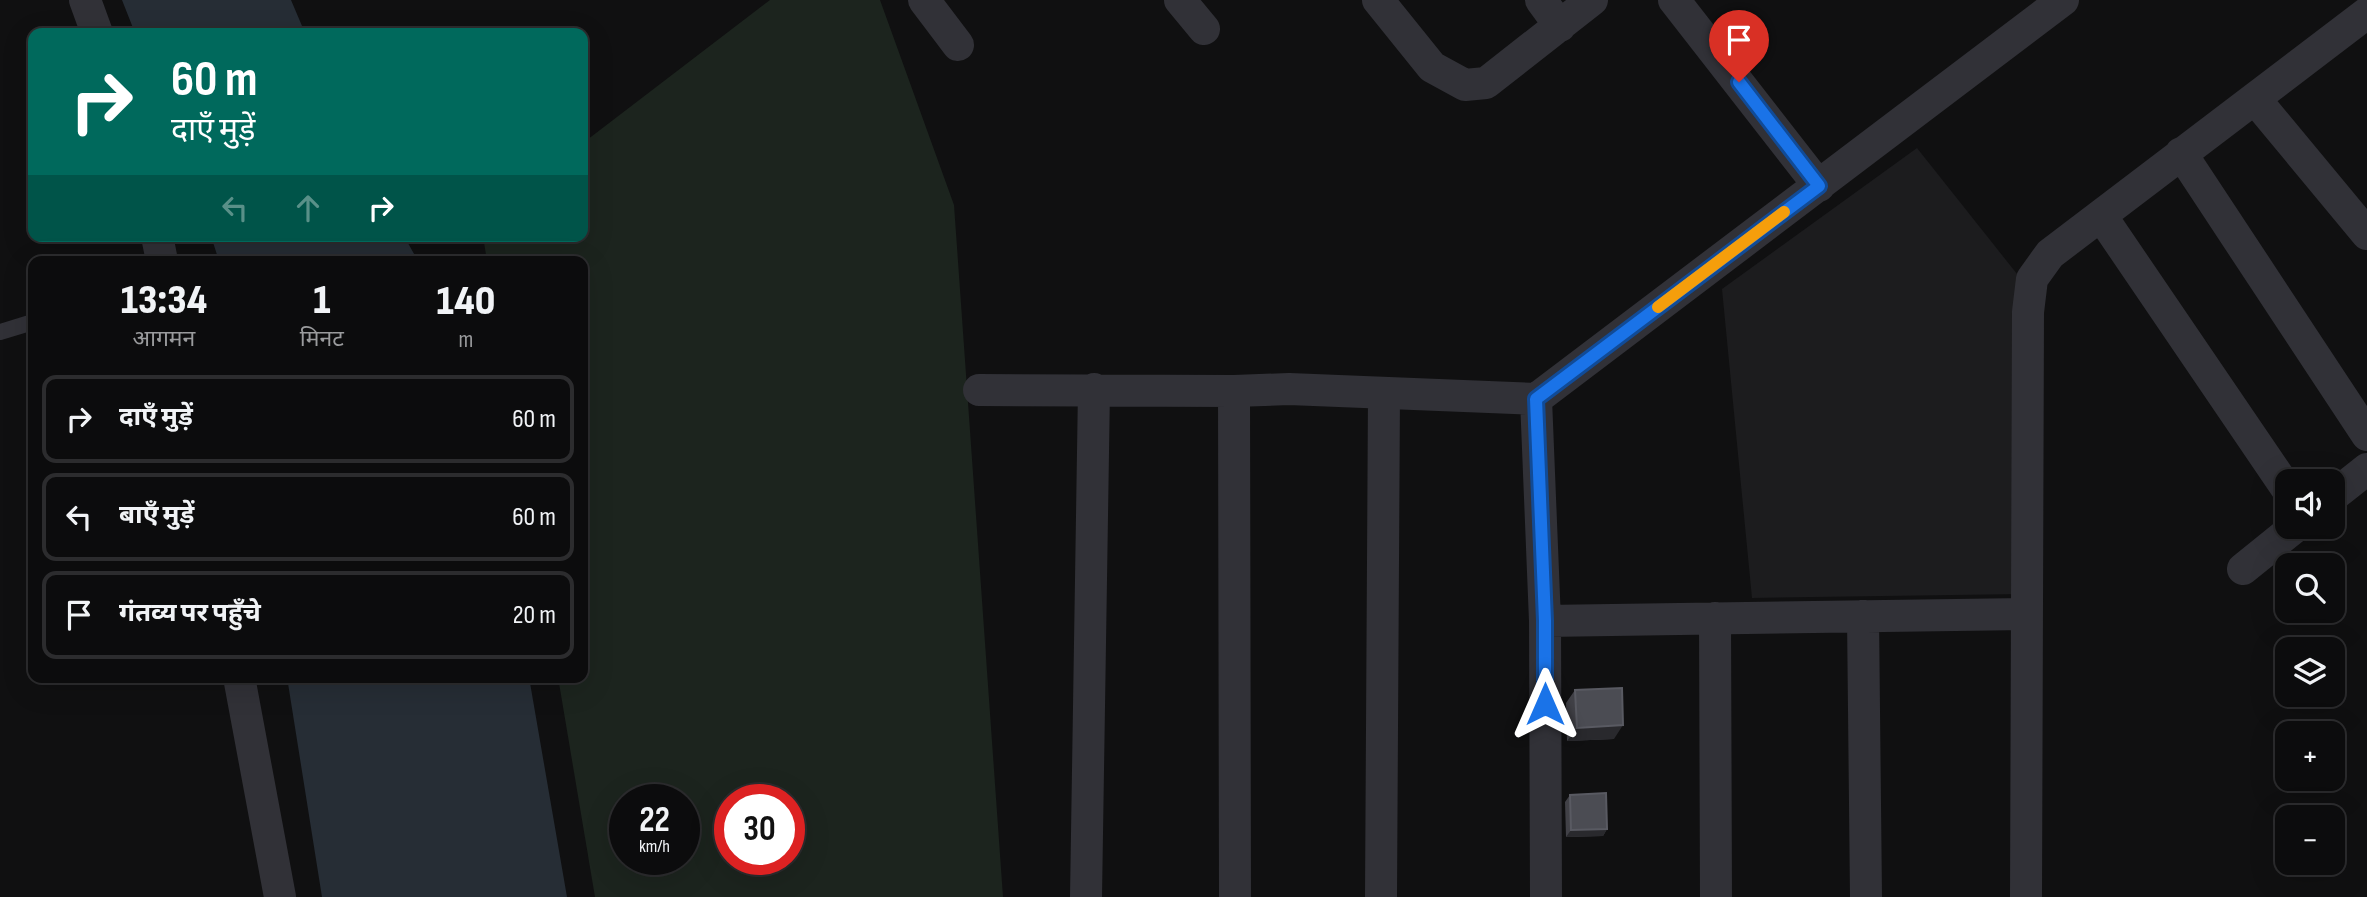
<!DOCTYPE html>
<html lang="hi">
<head>
<meta charset="utf-8">
<style>
  body { margin:0; font-family:"Sofia Sans Condensed","Noto Sans Devanagari",sans-serif; background:#151516; color:#f1f3f6; height:100vh; display:flex; flex-direction:column; font-size:26px; white-space:nowrap }
  * { box-sizing:border-box; margin:0 }
  p { font-size:23px; color:#9a9b9d }
  .icon { flex:none; width:38px; height:38px; fill:none; stroke:currentColor; stroke-width:2; stroke-linecap:round; stroke-linejoin:round }
  .map { position:relative; flex:1; overflow:hidden }
  .drawer { position:absolute; left:28px; top:256px; width:560px; height:427px; display:flex; flex-direction:column; background:#0c0c0d; border-radius:14px; box-shadow:0 7px 28px #0002,0 0 0 2px #2c2c2e }
  .drawer>* { flex:none }
  .guide { position:absolute; left:28px; top:28px; width:560px; height:214px; border-radius:14px; box-shadow:0 7px 28px #0002,0 0 0 2px #2c2c2e; background:#00695c; color:#fff; overflow:hidden }
  .fabs { position:absolute; left:2275px; top:469px; display:grid; gap:14px }
  .fabs a { display:grid; place-items:center; width:70px; height:70px; border-radius:14px; background:#0c0c0d; box-shadow:0 7px 28px #0002,0 0 0 2px #2c2c2e; font-size:35px }
  .speed { position:absolute; left:609px; top:784px; display:flex; gap:14px; font-size:35px; font-weight:700; text-align:center }
  .speed>* { display:grid; place-content:center; width:91px; height:91px; border-radius:50%; background:#0c0c0d; box-shadow:0 7px 28px #0002,0 0 0 2px #2c2c2e; line-height:1 }
  .speed small { font-size:18px; font-weight:400 }
  .speed .limit { border:10px solid #d22; background:#fff; color:#111 }
  .pin { position:absolute; display:grid; place-items:center; width:60px; height:60px; color:#fff; margin:-72px -30px; border-radius:50% 50% 50% 0; rotate:-45deg; box-shadow:0 0 7px #0007 }
  .pin .icon { rotate:45deg }
  .me { position:absolute; width:77px; margin:-38px; rotate:0deg; stroke-linejoin:round; filter:drop-shadow(0 0 5px #0008) }
  .turn { display:flex; align-items:center; gap:24px; height:147px; padding:0 28px; font-size:32px }
  .turn .icon { width:91px; height:91px; stroke-width:2.5 }
  .turn b { display:block; font-size:49px; line-height:60px }
  .lanes { display:flex; align-items:center; height:66px; padding:0 28px; background:#0003; justify-content:center; gap:35px; direction:ltr }
  .lanes .off { opacity:.35 }
  .eta { display:flex; justify-content:space-evenly; align-items:center; height:119px; text-align:center }
  .eta b { font-size:42px; font-weight:800; line-height:49px }
  ul { padding:0; list-style:none }
  li { display:flex; align-items:center; gap:21px; height:88px; margin:0 14px 10px; padding:0 14px; border:4px solid #2c2c2e; border-radius:14px }
  li div { flex:1 }
  li b { display:block; font-size:26px }
  li em { font-style:normal }
  .map>svg:first-child { display:block }
  .built { fill:#1c1c1e }
  .green { fill:#1c241e; fill-rule:evenodd }
  .water { fill:#262d35 }
  .lines { fill:none; stroke-linecap:round; stroke-linejoin:round }
  .lane { stroke:#313137; stroke-width:16 }
  .street { stroke:#313137; stroke-width:32 }
  .wall { fill:#414147 }
  .shaded-wall { fill:#29292d }
  .building { fill:#4b4c53; stroke:#595a62; stroke-width:2 }
  .route-casing { stroke:#114b97; stroke-width:18 }
  .route { stroke:#1a73e8; stroke-width:12 }
  .slow { stroke:#f59e0b; stroke-width:12 }
</style>
</head>
<body>
<div class="map">
<svg width="2367" height="897" viewBox="0 0 2367 897">
  <rect width="100%" height="100%" fill="#101011"/>
  <path class="built" d="M 1917,148 L 2025,284 L 2023,594 L 1752,598 L 1722,289 Z"/>
  <path class="green" d="M 770,0 L 880,0 L 954,205 L 1003,897 L 595,897 L 558,677 L 583,677 L 583,261 L 487,261 L 483,236 L 583,236 L 583,143 ZM 625,800 L 684,800 L 684,859 L 625,859 ZM 730,800 L 789,800 L 789,859 L 730,859 Z"/>
  <path class="water" d="M 122,0 L 291,0 L 305,33 L 135,33 Z
    M 211,236 L 404,236 L 418,261 L 219,261 Z
    M 287,677 L 529,677 L 567,897 L 322,897 Z"/>
  <g class="lines">
    <path class="lane" d="M 0,332 L 33,322"/>
    <path class="street" d="M 85,0 L 97,33
      M 924,0 L 958,45
      M 1180,0 L 1204,29
      M 1378,0 L 1432,67 L 1465,85 L 1486,83 L 1592,0
      M 1541,0 L 1560,26
      M 1674,0 L 1819,186
      M 2255,99 L 2367,234
      M 2181,153 L 2367,435
      M 2102,217 L 2287,489
      M 157,236 L 162,261
      M 979,390 L 1234,391 L 1289,389 L 1536,399 L 2063,0
      M 1234,391 L 1235,897
      M 1536,399 L 1545,621 L 1546,897
      M 2333,496 L 2367,469
      M 2243,569 L 2295,527
      M 1863,616 L 1866,897
      M 1715,618 L 1716,897
      M 1545,621 L 2026,614
      M 239,677 L 280,897
      M 1086,897 L 1094,389
      M 1381,897 L 1384,393
      M 2026,897 L 2028,312 L 2032,279 L 2050,254 L 2367,13"/>
  </g>
  <path class="wall" d="M 1575,690 L 1614,739 L 1567,741 L 1566,703 Z
    M 1570,795 L 1607,829 L 1603,836 L 1566,837 L 1565,802 Z"/>
  <path class="shaded-wall" d="M 1623,725 L 1614,739 L 1567,741 L 1577,728 Z
    M 1607,829 L 1603,836 L 1566,837 L 1571,830 Z"/>
  <path class="building" d="M 1622,688 L 1623,725 L 1577,728 L 1575,690 Z
    M 1606,793 L 1607,829 L 1571,830 L 1570,795 Z"/>
  <g class="lines">
    <g class="route-casing">
      <path id="route" d="M 1545,704 L 1545,621 L 1536,399 L 1819,186 L 1739,82"/>
    </g>
    <use href="#route" class="route"/>
    <path class="slow" d="M 1658,307 L 1784,212"/>
  </g>
</svg>
<div class="fabs">
<a><svg class="icon" aria-label="sound" viewBox="0 0 24 24"><path d="M4 9h4l5-4v14l-5-4H4zM17 9q2 3 0 6"/></svg></a>
<a><svg class="icon" aria-label="search" viewBox="0 0 24 24"><circle cx="10" cy="10" r="6"/><path d="M15 15l6 6"/></svg></a>
<a><svg class="icon" aria-label="layers" viewBox="0 0 24 24"><path d="M12 4l9 5-9 5-9-5zM3 14l9 5 9-5"/></svg></a>
<a>+</a>
<a>−</a>
</div>
<div class="speed"><div>22<small>km/h</small></div><div class="limit">30</div></div>
<div class="pin" style="left:1739px;top:82px;background:#d93025"><svg class="icon" aria-label="arrive" viewBox="0 0 24 24"><path d="M6 21V4h12l-3 4 3 4H6"/></svg></div>
<svg class="me" style="left:1545px;top:704px" viewBox="-20 -20 40 40"><path d="M0-17L14 15 0 8-14 15z" fill="#1a73e8" stroke="#fff" stroke-width="4"/></svg>
<div class="guide">
<div class="turn"><svg class="icon" aria-label="right" viewBox="0 0 24 24"><path d="M7 20v-9h11M14 6l5 5-5 5"/></svg><div><b>60 m</b>दाएँ मुड़ें</div></div>
<div class="lanes"><svg class="icon off" aria-label="left" viewBox="0 0 24 24"><path d="M17 20v-9H6M10 6l-5 5 5 5"/></svg><svg class="icon off" aria-label="ahead" viewBox="0 0 24 24"><path d="M12 20V5M6 11l6-6 6 6"/></svg><svg class="icon" aria-label="right" viewBox="0 0 24 24"><path d="M7 20v-9h11M14 6l5 5-5 5"/></svg></div>
</div>
<section class="drawer">
<div class="eta">
<div><b>13:34</b><p>आगमन</p></div>
<div><b>1</b><p>मिनट</p></div>
<div><b>140</b><p>m</p></div>
</div>
<ul>
<li><svg class="icon" aria-label="right" viewBox="0 0 24 24"><path d="M7 20v-9h11M14 6l5 5-5 5"/></svg><div><b>दाएँ मुड़ें</b></div><em>60 m</em></li>
<li><svg class="icon" aria-label="left" viewBox="0 0 24 24"><path d="M17 20v-9H6M10 6l-5 5 5 5"/></svg><div><b>बाएँ मुड़ें</b></div><em>60 m</em></li>
<li><svg class="icon" aria-label="arrive" viewBox="0 0 24 24"><path d="M6 21V4h12l-3 4 3 4H6"/></svg><div><b>गंतव्य पर पहुँचे</b></div><em>20 m</em></li>
</ul>
</section>
</div>
</body>
</html>
